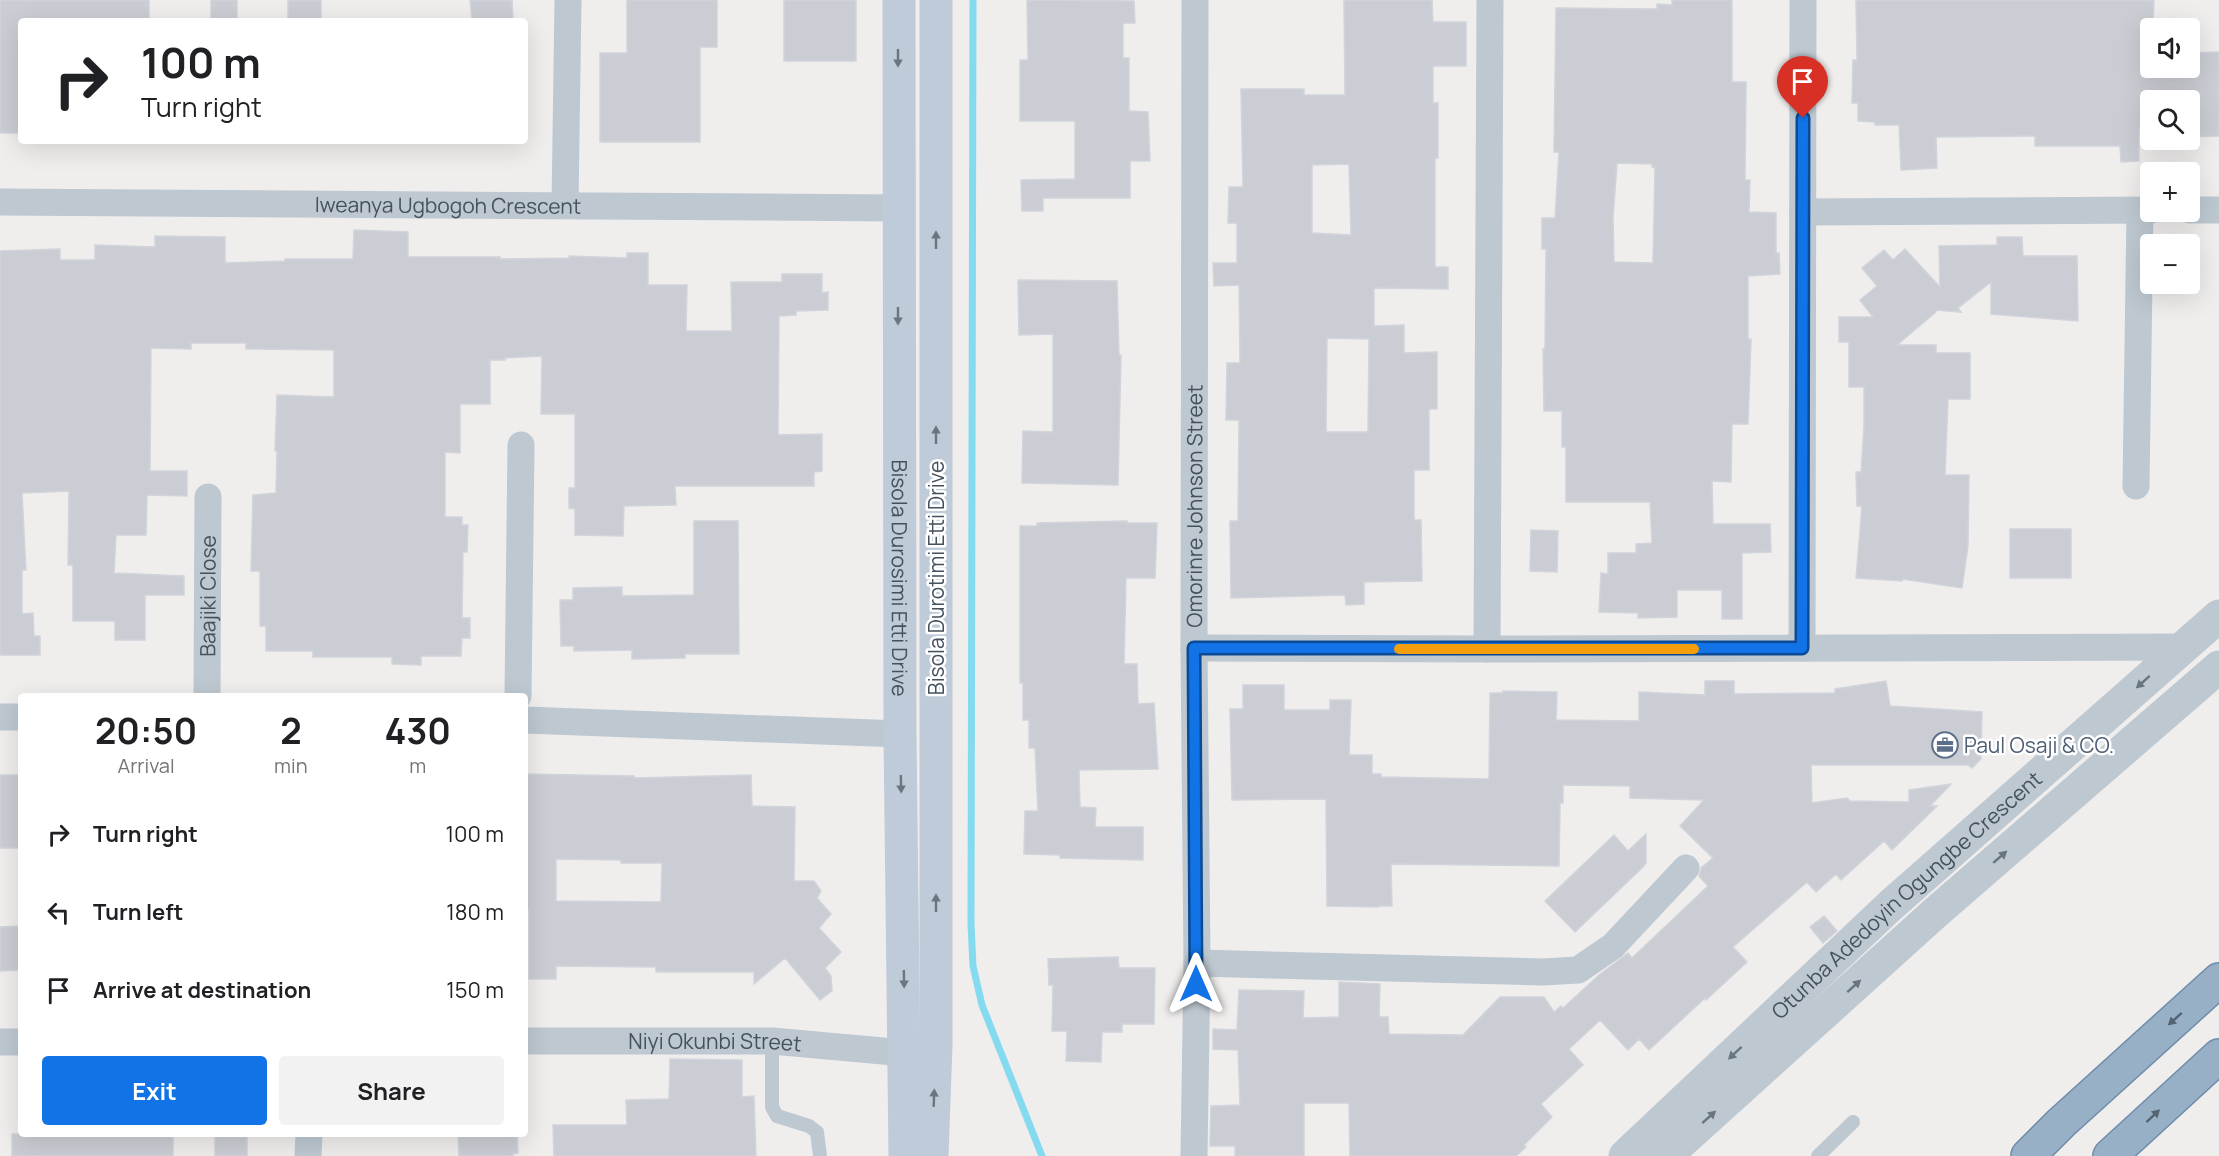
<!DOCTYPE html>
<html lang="en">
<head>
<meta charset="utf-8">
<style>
  body { margin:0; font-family:Manrope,sans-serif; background:#f2f2f2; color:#202124; height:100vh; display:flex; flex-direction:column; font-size:22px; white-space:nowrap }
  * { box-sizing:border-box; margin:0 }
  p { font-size:20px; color:#757577 }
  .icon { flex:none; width:33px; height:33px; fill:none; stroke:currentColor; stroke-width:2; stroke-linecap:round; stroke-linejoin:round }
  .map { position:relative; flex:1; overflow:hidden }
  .drawer { position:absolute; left:18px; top:693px; width:510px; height:444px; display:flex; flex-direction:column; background:#fff; border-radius:6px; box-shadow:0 6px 24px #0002 }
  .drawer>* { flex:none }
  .hud { position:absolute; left:18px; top:18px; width:510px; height:126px; border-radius:6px; box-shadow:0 6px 24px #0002; background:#fff; color:#202124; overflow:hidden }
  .fabs { position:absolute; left:2140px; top:18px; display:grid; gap:12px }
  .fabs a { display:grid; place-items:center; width:60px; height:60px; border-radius:6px; background:#fff; box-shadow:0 6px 24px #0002; font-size:30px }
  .pin { position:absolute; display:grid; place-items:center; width:51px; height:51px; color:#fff; margin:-62px -26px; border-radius:50% 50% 50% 0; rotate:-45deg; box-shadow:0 0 6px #0007 }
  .pin .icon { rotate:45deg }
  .me { position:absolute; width:66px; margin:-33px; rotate:0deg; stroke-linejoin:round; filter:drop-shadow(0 0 4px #0008) }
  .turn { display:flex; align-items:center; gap:21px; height:126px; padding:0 24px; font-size:27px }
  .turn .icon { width:78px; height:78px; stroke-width:2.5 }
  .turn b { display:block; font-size:42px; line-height:51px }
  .eta { display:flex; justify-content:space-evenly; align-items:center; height:102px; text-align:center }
  .eta b { font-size:36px; font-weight:700; line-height:42px }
  .action { display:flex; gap:12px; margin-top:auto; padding:12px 24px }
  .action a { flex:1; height:69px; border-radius:6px; background:#1173e6; color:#fff; font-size:24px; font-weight:700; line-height:69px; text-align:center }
  .action a+a { background:#f2f2f2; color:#202124 }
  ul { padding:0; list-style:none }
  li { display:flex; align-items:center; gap:18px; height:78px; padding:0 24px }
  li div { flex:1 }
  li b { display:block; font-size:22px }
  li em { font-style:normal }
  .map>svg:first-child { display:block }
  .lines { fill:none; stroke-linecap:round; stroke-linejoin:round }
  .stream { stroke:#84dbef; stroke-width:7 }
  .building { fill:#cacdd3; stroke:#d1d4da; stroke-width:1.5; fill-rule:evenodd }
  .trunk-casing { stroke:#6e8cab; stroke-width:36 }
  .service { stroke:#bdc8d1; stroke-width:14 }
  .minor { stroke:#bdc8d1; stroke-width:27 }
  .tertiary { stroke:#bdc8d1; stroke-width:33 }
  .secondary { stroke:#bfcbd8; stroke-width:33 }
  .trunk { stroke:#98b0c6; stroke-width:33 }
  .oneway { fill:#6a7681 }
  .oneway2 { fill:#69757f }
  .oneway3 { fill:#566471 }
  .route-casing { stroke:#0b4b96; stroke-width:15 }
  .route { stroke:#1173e6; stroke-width:10 }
  .slow { stroke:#f59e0b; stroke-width:10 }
  .labels { text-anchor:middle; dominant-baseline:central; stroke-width:5; stroke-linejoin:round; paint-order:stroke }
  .street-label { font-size:21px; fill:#45515c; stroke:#fff }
  .service-label { font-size:21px; fill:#4e5e75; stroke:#fff; text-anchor:start }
</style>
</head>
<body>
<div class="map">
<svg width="2219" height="1156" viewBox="0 0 2219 1156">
  <rect width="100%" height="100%" fill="#f0eded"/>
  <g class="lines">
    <path class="stream" d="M 973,0 L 971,924 L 973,966 L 982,1005 L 1042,1156"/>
  </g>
  <path class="building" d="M 0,0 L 149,0 L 149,21 L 21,21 L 21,133 L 0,133 Z
    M 211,0 L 237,0 L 237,21 L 211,21 Z
    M 288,0 L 321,0 L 321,21 L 288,21 Z
    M 470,0 L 512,0 L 513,21 L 472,21 Z
    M 627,0 L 717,0 L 717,47 L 700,47 L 700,142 L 600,142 L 600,53 L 627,53 Z
    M 784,0 L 856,0 L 856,61 L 784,61 Z
    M 1027,0 L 1134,1 L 1135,23 L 1123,23 L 1123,58 L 1129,58 L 1129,111 L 1148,112 L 1150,161 L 1130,161 L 1130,198 L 1043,198 L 1043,211 L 1022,211 L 1021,180 L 1075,179 L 1075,121 L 1020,121 L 1020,60 L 1028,60 Z
    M 1344,0 L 1432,0 L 1433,22 L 1466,22 L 1466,66 L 1433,66 L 1433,103 L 1438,103 L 1438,158 L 1435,158 L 1435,267 L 1448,267 L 1448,289 L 1374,288 L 1374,326 L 1404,325 L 1404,353 L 1437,352 L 1437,409 L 1429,409 L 1429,470 L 1414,470 L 1414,520 L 1421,520 L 1422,581 L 1364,582 L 1364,604 L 1346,605 L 1345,595 L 1231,598 L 1230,521 L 1238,521 L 1239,420 L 1226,420 L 1227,363 L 1240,363 L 1239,285 L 1214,286 L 1213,263 L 1237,263 L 1237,223 L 1228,223 L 1229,187 L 1243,187 L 1241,89 L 1304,89 L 1304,95 L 1345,95 ZM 1349,164 L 1351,235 L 1312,233 L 1312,165 ZM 1327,338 L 1369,339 L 1368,432 L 1326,432 Z
    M 1672,0 L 1732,0 L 1732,82 L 1746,82 L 1745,180 L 1750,180 L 1749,212 L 1776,213 L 1776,253 L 1779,253 L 1780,274 L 1748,276 L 1748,339 L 1751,339 L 1748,424 L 1732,424 L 1731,482 L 1712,481 L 1713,524 L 1770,524 L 1771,552 L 1742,553 L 1742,619 L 1722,619 L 1722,590 L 1677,590 L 1677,617 L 1638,618 L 1638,613 L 1599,612 L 1601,573 L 1608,574 L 1608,553 L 1636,553 L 1636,544 L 1652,543 L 1650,502 L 1566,502 L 1566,447 L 1562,447 L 1562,411 L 1544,411 L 1543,349 L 1545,349 L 1546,249 L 1542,249 L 1542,218 L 1555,218 L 1559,152 L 1554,152 L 1556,8 L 1657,9 L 1657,4 L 1672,5 ZM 1617,163 L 1652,164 L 1652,167 L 1655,167 L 1653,263 L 1614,262 L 1613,218 Z
    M 1856,0 L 2154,0 L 2151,68 L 2190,68 L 2190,53 L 2219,52 L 2219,136 L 2190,137 L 2190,100 L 2151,100 L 2151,127 L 2139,127 L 2139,161 L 2121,162 L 2120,146 L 2035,146 L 2035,136 L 1936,137 L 1937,168 L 1901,170 L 1899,125 L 1875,125 L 1875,122 L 1858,121 L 1858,103 L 1852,103 L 1853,60 L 1857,60 Z
    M 354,230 L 408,232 L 408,257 L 500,257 L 500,259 L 569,258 L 569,256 L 627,258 L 627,253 L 648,253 L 648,285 L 687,285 L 686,331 L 732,331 L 731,282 L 782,282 L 782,274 L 822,274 L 822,293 L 828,292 L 828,310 L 796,311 L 796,315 L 779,316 L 778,435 L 822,434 L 822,471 L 814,472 L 814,486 L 675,486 L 676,505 L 624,506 L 623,536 L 575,535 L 575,509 L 569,508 L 569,488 L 575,488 L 575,414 L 541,414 L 542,356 L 505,358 L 505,360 L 490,360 L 490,404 L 460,404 L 460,453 L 445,452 L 445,517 L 462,517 L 462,525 L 468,525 L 467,552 L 463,552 L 462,618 L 470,618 L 470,638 L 462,638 L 461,656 L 421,656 L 421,665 L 392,664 L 392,657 L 313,657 L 313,651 L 266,651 L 266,626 L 260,626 L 260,571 L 251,571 L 253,495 L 276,493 L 277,451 L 275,451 L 277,395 L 334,397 L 334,350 L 246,349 L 246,343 L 191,343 L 191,349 L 151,348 L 150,471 L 187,471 L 187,496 L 147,495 L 146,535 L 116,535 L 114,573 L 184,576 L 184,595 L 145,595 L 145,640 L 115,640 L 115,621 L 73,621 L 73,565 L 68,565 L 69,491 L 22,493 L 26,570 L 22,570 L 22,614 L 33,613 L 34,636 L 40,636 L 40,655 L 0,655 L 0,251 L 60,249 L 60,260 L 95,260 L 95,245 L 155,247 L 155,236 L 225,237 L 225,263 L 285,261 L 285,259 L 353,259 Z
    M 1997,237 L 2022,237 L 2023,256 L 2077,256 L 2078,321 L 1991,314 L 1991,282 L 1958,308 L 1961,312 L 1936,310 L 1936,312 L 1897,345 L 1936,345 L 1936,353 L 1970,353 L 1970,399 L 1948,399 L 1945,475 L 1969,475 L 1968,546 L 1962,588 L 1902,579 L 1902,581 L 1856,578 L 1862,506 L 1857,506 L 1856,472 L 1861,472 L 1864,427 L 1864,387 L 1849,387 L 1849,342 L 1839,342 L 1839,317 L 1873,317 L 1860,300 L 1877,286 L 1862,268 L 1884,250 L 1893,260 L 1905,249 L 1940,287 L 1939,246 L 1997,245 Z
    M 1018,280 L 1117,281 L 1119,355 L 1121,355 L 1118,485 L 1022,483 L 1023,431 L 1053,432 L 1053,334 L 1019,335 Z
    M 694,521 L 738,521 L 739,654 L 685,654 L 685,658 L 632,659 L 632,650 L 574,651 L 574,646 L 561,646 L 560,600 L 573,600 L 573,588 L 622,587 L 622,596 L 694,595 Z
    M 1127,521 L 1127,523 L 1157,523 L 1155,578 L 1126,578 L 1124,664 L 1137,664 L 1138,704 L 1154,703 L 1158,769 L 1079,770 L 1080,807 L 1096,808 L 1095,827 L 1143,827 L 1143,860 L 1060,858 L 1060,855 L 1024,854 L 1025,811 L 1038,811 L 1035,748 L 1029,748 L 1029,720 L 1023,720 L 1023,683 L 1020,683 L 1020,526 L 1037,526 L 1037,523 Z
    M 2010,529 L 2071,529 L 2071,578 L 2010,578 Z
    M 1531,530 L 1558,531 L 1557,572 L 1530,571 Z
    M 1705,681 L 1734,681 L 1734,694 L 1835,693 L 1835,689 L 1886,681 L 1890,706 L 1982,712 L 1981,759 L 1972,768 L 1968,765 L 1811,765 L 1812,803 L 1847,798 L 1850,801 L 1909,802 L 1909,790 L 1951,784 L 1930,806 L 1937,806 L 1892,850 L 1884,841 L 1841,880 L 1836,874 L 1816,892 L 1807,882 L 1733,947 L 1747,962 L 1706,1000 L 1705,998 L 1649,1050 L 1639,1039 L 1628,1050 L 1600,1020 L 1569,1049 L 1583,1065 L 1541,1104 L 1552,1117 L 1524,1145 L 1526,1147 L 1516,1156 L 1350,1156 L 1349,1103 L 1304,1103 L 1304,1156 L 1235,1156 L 1235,1146 L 1210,1146 L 1211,1106 L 1240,1105 L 1238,1050 L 1213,1049 L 1213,1029 L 1237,1030 L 1239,990 L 1304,991 L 1303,1018 L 1339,1017 L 1339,982 L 1380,984 L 1379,1017 L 1388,1017 L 1389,1034 L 1463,1035 L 1500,997 L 1544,997 L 1554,1012 L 1561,1006 L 1563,1008 L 1599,975 L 1628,953 L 1632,958 L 1708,886 L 1699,876 L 1701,868 L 1713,858 L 1680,826 L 1704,800 L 1630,798 L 1630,786 L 1563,785 L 1563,803 L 1560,803 L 1559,866 L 1391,864 L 1392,906 L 1378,906 L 1378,907 L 1327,906 L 1326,799 L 1232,800 L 1230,709 L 1243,709 L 1243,685 L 1284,685 L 1284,710 L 1330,710 L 1330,700 L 1351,700 L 1349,755 L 1372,755 L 1372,774 L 1381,774 L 1381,777 L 1489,779 L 1490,693 L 1503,693 L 1503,691 L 1557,692 L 1556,720 L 1639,721 L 1639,692 L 1705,695 Z
    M 525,774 L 634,776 L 634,778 L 751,775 L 752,806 L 795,807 L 794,881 L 814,881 L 821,891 L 817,898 L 831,914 L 819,928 L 841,952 L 825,968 L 831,976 L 832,991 L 820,1000 L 785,958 L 754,984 L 754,972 L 656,972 L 656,967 L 556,966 L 556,979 L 529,979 L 529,909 L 525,909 ZM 556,859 L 621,860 L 621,863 L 662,863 L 661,902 L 556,901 Z
    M 0,775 L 21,775 L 21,848 L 0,848 Z
    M 1646,834 L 1646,863 L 1643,867 L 1575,932 L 1545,901 L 1614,835 L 1628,851 Z
    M 1824,916 L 1837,931 L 1823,943 L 1810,927 Z
    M 21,926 L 21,970 L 0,971 L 0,927 Z
    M 1118,957 L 1119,968 L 1155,968 L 1154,1024 L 1122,1024 L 1122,1032 L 1102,1032 L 1101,1062 L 1066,1061 L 1067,1031 L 1052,1031 L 1053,985 L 1049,985 L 1048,959 Z
    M 670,1059 L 742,1060 L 742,1097 L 754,1096 L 756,1156 L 554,1156 L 553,1125 L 627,1125 L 626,1100 L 669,1099 Z
    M 12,1134 L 173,1134 L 173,1156 L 12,1156 Z
    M 215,1134 L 247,1134 L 247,1156 L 215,1156 Z
    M 458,1134 L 517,1134 L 518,1153 L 513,1154 L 513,1156 L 459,1156 Z"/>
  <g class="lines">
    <g class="trunk-casing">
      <path id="trunk" d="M 2028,1156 L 2061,1123 L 2219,980
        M 2110,1156 L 2219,1056"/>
    </g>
    <path class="service" d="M 772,1041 L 772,1107 L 777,1116 L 809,1126 L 817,1132 L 820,1156
      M 1818,1156 L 1853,1122"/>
    <g class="minor">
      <path id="s1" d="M 0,202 L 898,208"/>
      <path d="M 565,205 L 568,0"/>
      <path d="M 2190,210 L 2219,210"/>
      <path d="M 1803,212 L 2151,210"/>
      <path d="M 2136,486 L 2140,211"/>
      <path d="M 1194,648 L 1487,649 L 2183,647"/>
      <path d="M 1802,648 L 1803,0"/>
      <path d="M 1487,649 L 1490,0"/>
      <path id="s2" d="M 207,696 L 208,497"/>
      <path d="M 518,696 L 521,445"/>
      <path d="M 0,717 L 21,717"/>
      <path d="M 525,720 L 900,734"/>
      <path d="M 1197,963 L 1543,972 L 1578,970 L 1613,946 L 1686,868"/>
      <path id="s3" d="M 525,1041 L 772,1041 L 905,1053"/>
      <path d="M 0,1042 L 21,1042"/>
      <path d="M 308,1156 L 309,1134"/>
      <path id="s4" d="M 1194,1156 L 1197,963 L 1194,648 L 1195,0"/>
    </g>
    <g class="tertiary">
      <path id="s5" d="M 1625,1156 L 1891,905 L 2219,616"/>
      <path d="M 1666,1156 L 1935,913 L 2219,667"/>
    </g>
    <g class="secondary">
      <path id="s6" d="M 899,0 L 900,734 L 905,1156"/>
      <path d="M 932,1156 L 936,1045 L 936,0"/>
    </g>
    <use href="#trunk" class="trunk"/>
  </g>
  <defs><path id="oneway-solid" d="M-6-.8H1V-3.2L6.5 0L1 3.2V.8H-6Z" transform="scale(1.5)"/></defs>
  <g class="oneway">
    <use href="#oneway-solid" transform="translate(898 58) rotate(90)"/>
    <use href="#oneway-solid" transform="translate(936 240) rotate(-90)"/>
    <use href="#oneway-solid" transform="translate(898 316) rotate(90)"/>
    <use href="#oneway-solid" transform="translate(936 435) rotate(-90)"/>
    <use href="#oneway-solid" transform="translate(901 784) rotate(89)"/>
    <use href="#oneway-solid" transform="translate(936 903) rotate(-90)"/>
    <use href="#oneway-solid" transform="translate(904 979) rotate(89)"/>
    <use href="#oneway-solid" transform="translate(934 1098) rotate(-88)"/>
  </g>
  <g class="oneway2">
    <use href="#oneway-solid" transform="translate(2143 682) rotate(138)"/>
    <use href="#oneway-solid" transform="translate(2000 857) rotate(-41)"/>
    <use href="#oneway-solid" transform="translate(1854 986) rotate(-42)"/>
    <use href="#oneway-solid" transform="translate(1735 1053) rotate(137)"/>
    <use href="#oneway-solid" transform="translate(1709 1117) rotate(-42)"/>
  </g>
  <g class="oneway3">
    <use href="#oneway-solid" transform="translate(2175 1019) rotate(138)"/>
    <use href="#oneway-solid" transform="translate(2153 1116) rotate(-43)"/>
  </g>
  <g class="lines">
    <g class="route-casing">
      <path id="route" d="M 1196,984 L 1194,648 L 1802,648 L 1803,118"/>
    </g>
    <use href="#route" class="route"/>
    <path class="slow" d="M 1399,649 L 1694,649"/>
  </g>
  <defs>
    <g id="office-ring" transform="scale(1.35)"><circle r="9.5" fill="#fff" stroke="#5c6f8a" stroke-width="1.5"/><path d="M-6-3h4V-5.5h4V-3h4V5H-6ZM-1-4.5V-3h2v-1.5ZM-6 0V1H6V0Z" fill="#5c6f8a"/></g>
  </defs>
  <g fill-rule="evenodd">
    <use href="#office-ring" x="1945" y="745"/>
  </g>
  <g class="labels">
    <g class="street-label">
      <text stroke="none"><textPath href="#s1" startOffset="448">Iweanya Ugbogoh Crescent</textPath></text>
      <text stroke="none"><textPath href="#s4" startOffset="650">Omorinre Johnson Street</textPath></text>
      <text stroke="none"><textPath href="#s6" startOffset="578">Bisola Durosimi Etti Drive</textPath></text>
      <text transform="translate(936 578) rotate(-90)">Bisola Durotimi Etti Drive</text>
      <text stroke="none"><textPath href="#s2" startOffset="100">Baajiki Close</textPath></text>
      <text stroke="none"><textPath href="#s5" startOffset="384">Otunba Adedoyin Ogungbe Crescent</textPath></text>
      <text stroke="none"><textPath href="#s3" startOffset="190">Niyi Okunbi Street</textPath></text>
    </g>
    <g class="service-label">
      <text x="1964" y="745">Paul Osaji &amp; CO.</text>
    </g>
  </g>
</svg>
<div class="fabs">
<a><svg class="icon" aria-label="sound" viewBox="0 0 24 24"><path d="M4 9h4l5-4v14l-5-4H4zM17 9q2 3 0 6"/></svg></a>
<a><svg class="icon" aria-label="search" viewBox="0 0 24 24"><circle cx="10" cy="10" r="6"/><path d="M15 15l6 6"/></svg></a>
<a>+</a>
<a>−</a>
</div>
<div class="pin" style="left:1803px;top:118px;background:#d93025"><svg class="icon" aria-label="arrive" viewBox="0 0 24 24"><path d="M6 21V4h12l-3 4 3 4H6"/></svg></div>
<svg class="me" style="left:1196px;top:984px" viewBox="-20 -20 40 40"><path d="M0-17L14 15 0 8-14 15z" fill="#1173e6" stroke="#fff" stroke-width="4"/></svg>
<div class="hud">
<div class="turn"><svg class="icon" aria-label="right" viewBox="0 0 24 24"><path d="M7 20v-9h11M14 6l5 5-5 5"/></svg><div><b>100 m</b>Turn right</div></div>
</div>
<section class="drawer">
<div class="eta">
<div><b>20:50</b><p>Arrival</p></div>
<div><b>2</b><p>min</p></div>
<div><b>430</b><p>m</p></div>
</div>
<ul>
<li><svg class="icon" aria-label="right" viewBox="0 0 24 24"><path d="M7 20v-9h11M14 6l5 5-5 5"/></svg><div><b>Turn right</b></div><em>100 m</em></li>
<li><svg class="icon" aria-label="left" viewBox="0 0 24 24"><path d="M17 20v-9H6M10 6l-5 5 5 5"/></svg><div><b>Turn left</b></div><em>180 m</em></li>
<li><svg class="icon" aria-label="arrive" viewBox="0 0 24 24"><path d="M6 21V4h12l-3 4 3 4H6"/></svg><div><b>Arrive at destination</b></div><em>150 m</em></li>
</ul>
<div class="action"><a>Exit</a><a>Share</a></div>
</section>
</div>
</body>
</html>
